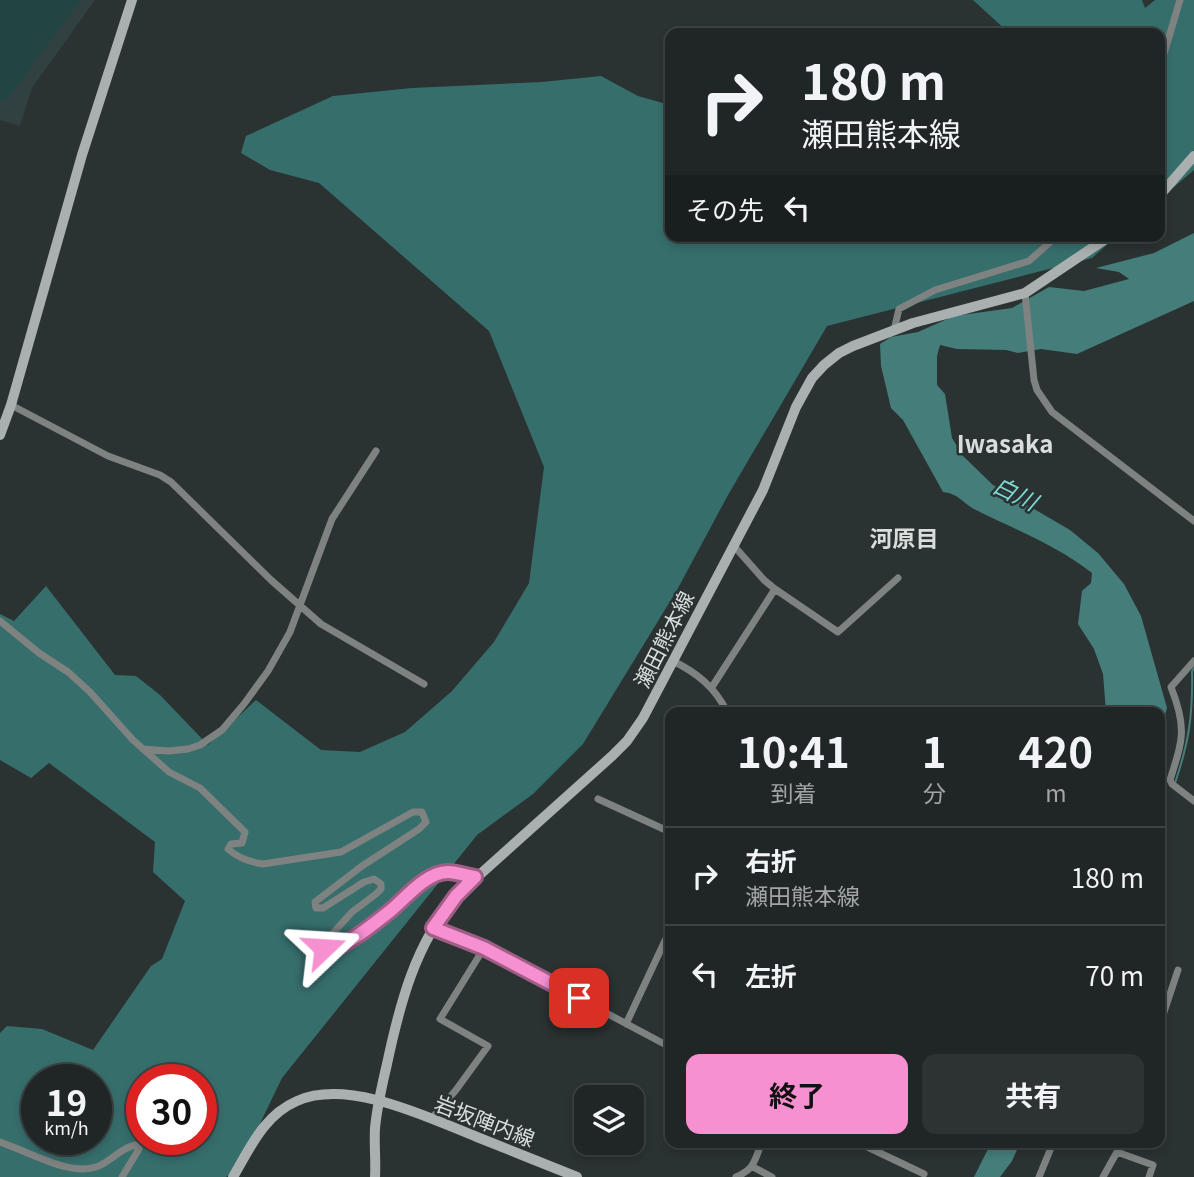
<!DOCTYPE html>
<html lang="ja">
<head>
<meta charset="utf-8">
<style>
  body { margin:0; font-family:Georgia,"Noto Sans JP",serif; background:#2d3232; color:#f1f3f6; height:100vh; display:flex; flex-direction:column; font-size:26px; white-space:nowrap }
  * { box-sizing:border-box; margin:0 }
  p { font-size:23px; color:#a2a5a7 }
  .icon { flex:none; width:38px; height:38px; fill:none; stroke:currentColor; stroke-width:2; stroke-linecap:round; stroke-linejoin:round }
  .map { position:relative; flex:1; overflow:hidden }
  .side { position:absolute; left:665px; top:707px; width:500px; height:441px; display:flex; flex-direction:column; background:#202626; border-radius:14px; box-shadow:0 4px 10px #0003,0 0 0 2px #3d4343 }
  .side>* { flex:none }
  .banner { position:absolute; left:665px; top:28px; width:500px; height:214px; border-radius:14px; box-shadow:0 4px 10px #0003,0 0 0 2px #3d4343; background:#202626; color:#f1f3f6; overflow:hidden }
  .fabs { position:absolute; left:574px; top:1085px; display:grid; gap:14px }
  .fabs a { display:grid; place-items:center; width:70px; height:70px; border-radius:14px; background:#202626; box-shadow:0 4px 10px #0003,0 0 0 2px #3d4343; font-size:35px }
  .speed { position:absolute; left:21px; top:1064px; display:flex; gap:14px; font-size:35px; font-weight:700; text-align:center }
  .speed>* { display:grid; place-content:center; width:91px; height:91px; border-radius:50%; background:#202626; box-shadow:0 4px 10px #0003,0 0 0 2px #3d4343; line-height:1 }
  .speed small { font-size:18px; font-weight:400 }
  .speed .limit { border:10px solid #d22; background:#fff; color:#111 }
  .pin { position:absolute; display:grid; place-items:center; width:60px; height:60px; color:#fff; margin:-30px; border-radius:14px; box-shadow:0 4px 10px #0006 }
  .me { position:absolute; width:77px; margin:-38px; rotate:70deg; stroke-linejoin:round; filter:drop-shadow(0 0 5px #0008) }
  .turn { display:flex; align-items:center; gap:24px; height:147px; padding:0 21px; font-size:32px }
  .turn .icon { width:91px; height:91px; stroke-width:2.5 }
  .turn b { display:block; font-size:49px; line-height:60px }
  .then { display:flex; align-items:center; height:66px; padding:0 21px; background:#0003; gap:14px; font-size:26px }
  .eta { display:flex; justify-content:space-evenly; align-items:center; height:119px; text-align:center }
  .eta b { font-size:42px; font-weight:700; line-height:49px }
  .primary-button { display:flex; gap:14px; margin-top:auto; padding:14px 21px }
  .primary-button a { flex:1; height:80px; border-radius:14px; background:#f690d0; color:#111; font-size:28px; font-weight:700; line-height:80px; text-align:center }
  .primary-button a+a { background:#2d3232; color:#f1f3f6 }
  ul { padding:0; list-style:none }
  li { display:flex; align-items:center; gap:21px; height:98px; padding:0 21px; border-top:2px solid #3d4343 }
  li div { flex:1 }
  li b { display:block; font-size:26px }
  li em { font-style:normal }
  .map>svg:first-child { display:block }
  .built { fill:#314040 }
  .green { fill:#224443 }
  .forest { fill:#366e6c; fill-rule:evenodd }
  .water { fill:#457d7a }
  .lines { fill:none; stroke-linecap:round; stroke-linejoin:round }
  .stream { stroke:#457d7a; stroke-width:2 }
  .street { stroke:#7e8281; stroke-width:7 }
  .secondary { stroke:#aab0af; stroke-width:10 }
  .route-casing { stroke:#a05e87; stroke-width:18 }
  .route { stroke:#f690d0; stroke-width:12 }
  .labels { text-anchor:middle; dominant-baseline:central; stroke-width:5; stroke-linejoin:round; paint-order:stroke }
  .street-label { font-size:21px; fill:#d9dedd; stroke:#2b3232 }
  .water-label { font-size:23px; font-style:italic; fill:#7dd9d6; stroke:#2b3232 }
  .neighbourhood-label { font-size:23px; font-weight:bold; fill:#d9dedd; stroke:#2b3232 }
  .quarter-label { font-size:24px; font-weight:bold; fill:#d9dedd; stroke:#2b3232 }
</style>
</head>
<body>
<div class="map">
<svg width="1194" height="1177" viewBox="0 0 1194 1177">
  <rect width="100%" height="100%" fill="#2b3232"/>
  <path class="built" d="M 0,0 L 95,0 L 32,88 L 20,126 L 0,120 Z"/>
  <path class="green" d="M 0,0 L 81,0 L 8,98 L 0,103 Z"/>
  <path class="forest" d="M 973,0 L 1142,0 L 1145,8 L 1155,0 L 1194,0 L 1194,170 L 1160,199 L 1160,33 L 1009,33 Z
    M 601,76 L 638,96 L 670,105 L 670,236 L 1117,236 L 1092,258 L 827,326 L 728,495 L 677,590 L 583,744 L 533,794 L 477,835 L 282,1078 L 254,1136 L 231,1173 L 226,1177 L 0,1177 L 0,1033 L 7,1026 L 42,1029 L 93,1050 L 151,966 L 162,959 L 185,901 L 153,872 L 155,842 L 49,763 L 31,778 L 0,760 L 0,614 L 14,621 L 46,586 L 115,675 L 136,676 L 160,695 L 208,745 L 256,700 L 321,750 L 360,752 L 405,732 L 452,691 L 494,642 L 529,583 L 544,467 L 489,331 L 319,183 L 270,170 L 241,153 L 246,136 L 333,96 L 412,88 L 542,82 ZM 37,1080 L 96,1080 L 96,1139 L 37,1139 ZM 142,1080 L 201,1080 L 201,1139 L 142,1139 Z"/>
  <path class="water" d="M 1194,233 L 1194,301 L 1077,354 L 1041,349 L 1018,353 L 1006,350 L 957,349 L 940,345 L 937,356 L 937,385 L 945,394 L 952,438 L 963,456 L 993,485 L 1070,530 L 1098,553 L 1124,584 L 1141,616 L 1167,708 L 1160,733 L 1160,712 L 1106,712 L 1103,674 L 1094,649 L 1078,624 L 1082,591 L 1091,583 L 1092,573 C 1056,545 1016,530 976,510 C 962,503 960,494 943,492 L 903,420 L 891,408 L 881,366 L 880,344 L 891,337 L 918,332 L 954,316 L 1012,308 L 1049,287 L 1084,291 L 1129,279 L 1119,272 L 1096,268 L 1154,253 Z
    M 991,1143 L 1020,1143 L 1012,1161 L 1000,1177 L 974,1177 Z"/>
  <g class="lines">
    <path class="stream" d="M 1175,783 C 1189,742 1193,714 1192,671 L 1194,668"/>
    <path class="street" d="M 1160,67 L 1180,0
      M 1025,293 L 1034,380 L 1037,390 L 1052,412 L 1194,521
      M 894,330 L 899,309 L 935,290 L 1029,261 L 1057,236
      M 11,405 L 108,456 L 160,475 L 171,482 L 271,580 L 321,624 L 424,684
      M 734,546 L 764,580 L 775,589 L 838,632 L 898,578
      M 0,621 L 39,653 L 68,672 L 90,692 L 133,740 L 169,772 L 200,788 L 245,832 L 242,843 L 231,844 L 228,849 C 238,858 249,862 263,864 L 341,852 L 413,812 L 422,812 L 426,822 L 419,829 L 362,866 L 315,902 L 316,908 L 323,908 L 364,882 L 374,879 L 381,884 L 381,889 L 376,894 L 352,912 L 324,943 L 324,948 L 330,950 C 352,942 371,926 390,911 C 406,898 426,872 448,872 C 457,872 467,875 475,877
      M 673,661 C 697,673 715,687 727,712
      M 1194,661 L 1171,687 C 1187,728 1183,739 1170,780 L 1172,784 L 1194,801
      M 712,687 L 775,589
      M 143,749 L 169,751 L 188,749 L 200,745 L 222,730 L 244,704 L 268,671 L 290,632 L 332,519 L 376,451
      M 598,799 L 670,832
      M 433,928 L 484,948 L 670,1047
      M 626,1024 L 670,930
      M 1160,1024 L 1178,970
      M 431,1119 L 456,1090 L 488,1046 L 440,1019 L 484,948
      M 0,1142 C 27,1151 69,1176 96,1167 C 111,1162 120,1148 135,1145 L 139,1149 L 122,1177
      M 859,1143 L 924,1174
      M 753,1167 L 772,1177
      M 736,1177 C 756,1168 753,1162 762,1143
      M 1039,1177 L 1053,1143
      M 1103,1177 L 1117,1152 L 1153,1165 L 1149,1177"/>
    <path class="secondary" d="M 1160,195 L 1194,156
      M 0,435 L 11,405 L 82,155 L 132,0
      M 233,1177 C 250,1148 264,1115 297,1101 C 349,1078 429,1118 477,1137 C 510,1150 544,1164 577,1177
      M 375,1177 C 376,1161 374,1144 375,1128 C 377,1107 382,1085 387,1064 C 400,1003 415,945 456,896 L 612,756 L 627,741 L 643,718 L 763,490 L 796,407 L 812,378 L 824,365 L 839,353 L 853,346 L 913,323 L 1025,293 L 1110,236"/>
  </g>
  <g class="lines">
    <g class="route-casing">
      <path id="route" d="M 324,948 L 330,950 C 352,942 371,926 390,911 C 406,898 426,872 448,872 C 457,872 467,876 475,877 L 456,896 L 433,928 L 484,948 L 579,998"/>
    </g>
    <use href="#route" class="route"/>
  </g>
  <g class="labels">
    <g class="street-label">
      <text transform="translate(663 639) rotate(-63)">瀬田熊本線</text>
      <text transform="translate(485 1120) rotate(21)">岩坂陣内線</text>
    </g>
    <g class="water-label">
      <text transform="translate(1016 492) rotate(26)">白川</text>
    </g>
    <g class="neighbourhood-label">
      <text x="904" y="537">河原目</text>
    </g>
    <g class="quarter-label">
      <text x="1005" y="442">Iwasaka</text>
    </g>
  </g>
</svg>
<div class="fabs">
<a><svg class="icon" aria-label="layers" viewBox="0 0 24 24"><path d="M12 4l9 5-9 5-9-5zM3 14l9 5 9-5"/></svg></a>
</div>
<div class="speed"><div>19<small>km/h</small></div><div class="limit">30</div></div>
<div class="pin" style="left:579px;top:998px;background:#d93025"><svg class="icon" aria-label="arrive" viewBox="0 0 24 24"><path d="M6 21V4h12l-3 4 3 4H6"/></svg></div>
<svg class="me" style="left:324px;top:948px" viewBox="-20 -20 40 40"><path d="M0-17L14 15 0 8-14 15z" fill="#f690d0" stroke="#fff" stroke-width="4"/></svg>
<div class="banner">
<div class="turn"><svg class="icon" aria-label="right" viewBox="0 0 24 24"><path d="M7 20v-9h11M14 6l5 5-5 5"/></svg><div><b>180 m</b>瀬田熊本線</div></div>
<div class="then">その先<svg class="icon" aria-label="left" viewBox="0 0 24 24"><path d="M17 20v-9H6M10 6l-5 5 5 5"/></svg></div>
</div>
<section class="side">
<div class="eta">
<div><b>10:41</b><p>到着</p></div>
<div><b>1</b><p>分</p></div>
<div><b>420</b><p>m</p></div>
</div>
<ul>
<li><svg class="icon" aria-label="right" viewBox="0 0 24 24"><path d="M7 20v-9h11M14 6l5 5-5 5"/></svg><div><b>右折</b><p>瀬田熊本線</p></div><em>180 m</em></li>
<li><svg class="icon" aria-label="left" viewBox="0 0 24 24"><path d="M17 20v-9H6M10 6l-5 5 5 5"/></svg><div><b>左折</b></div><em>70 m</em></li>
</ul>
<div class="primary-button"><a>終了</a><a>共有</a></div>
</section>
</div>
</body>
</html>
